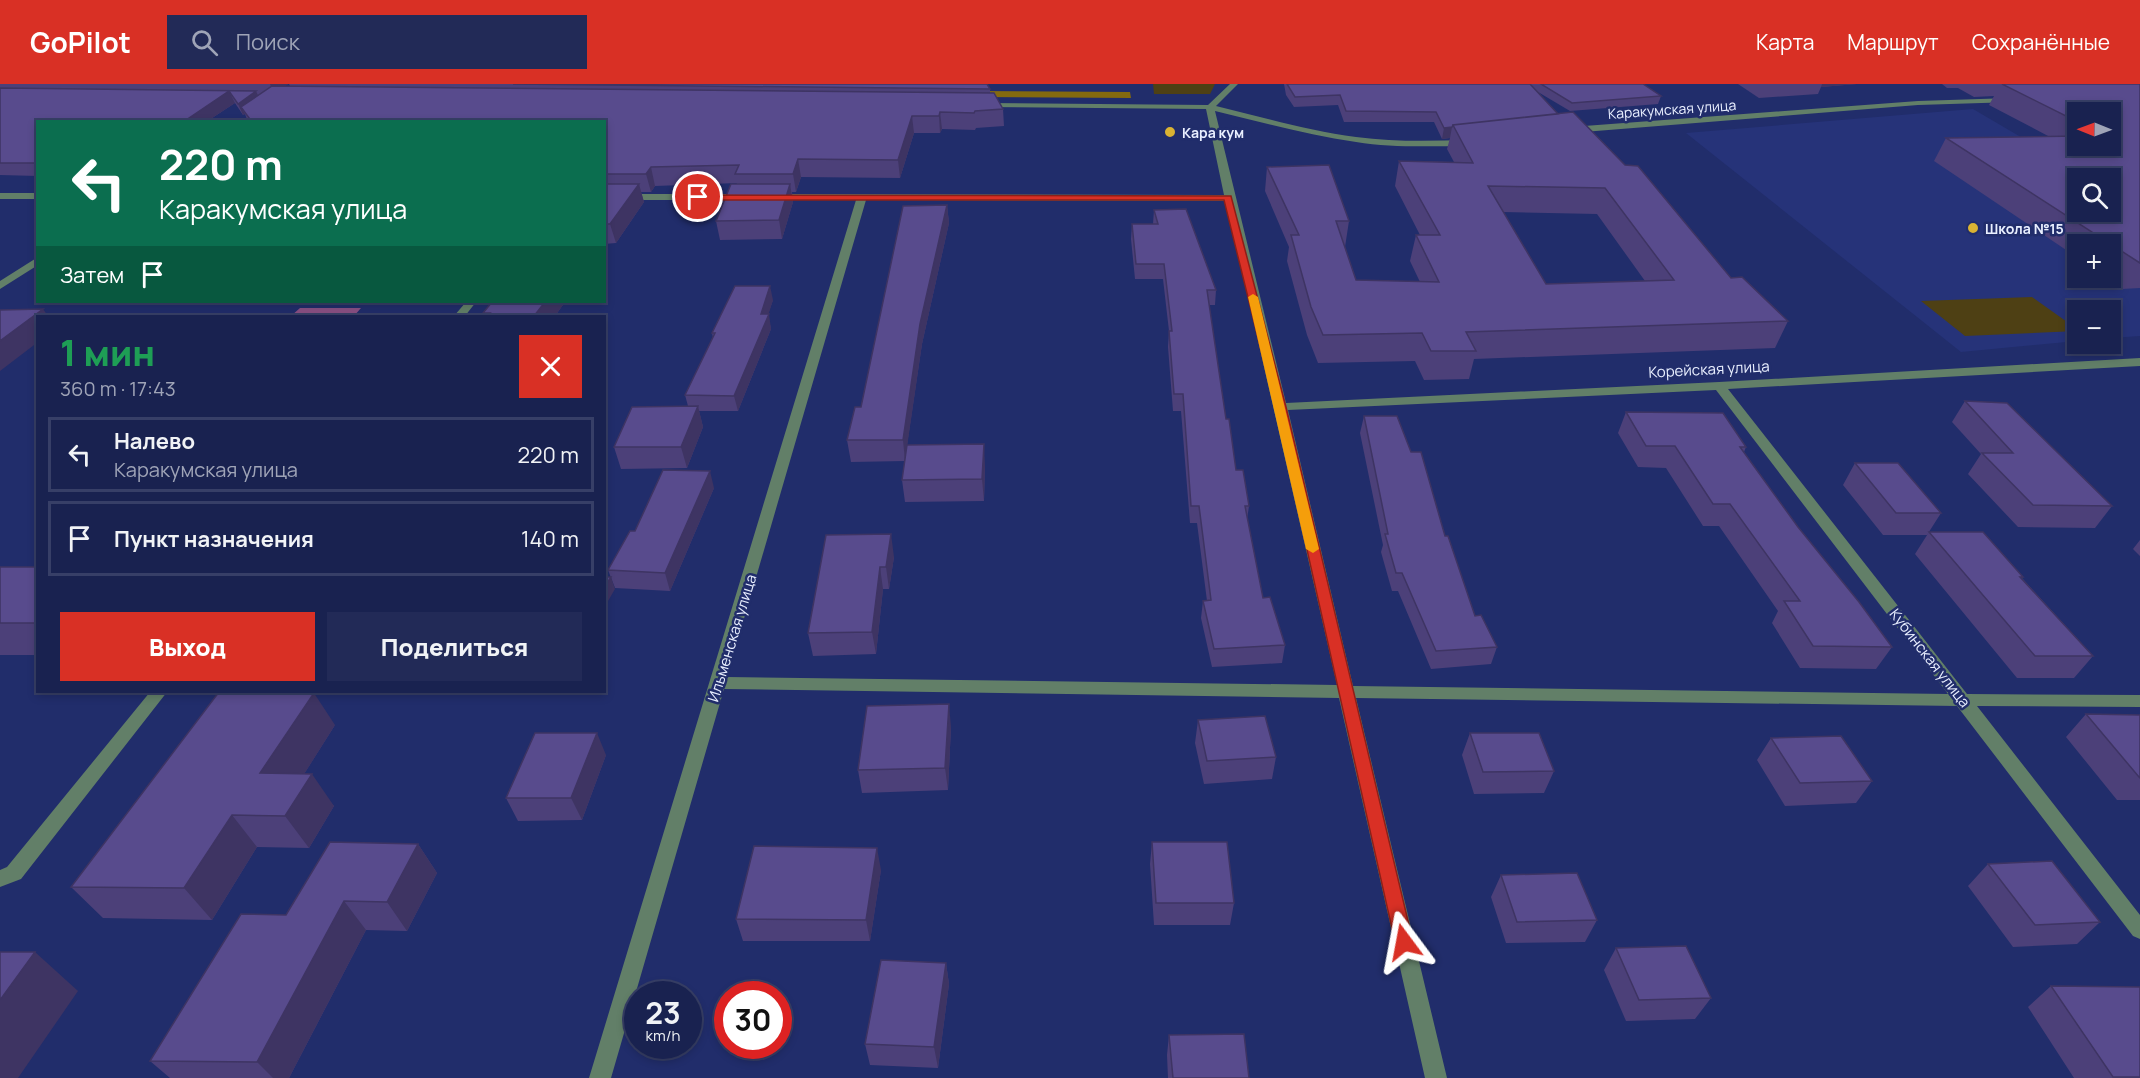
<!DOCTYPE html>
<html lang="ru">
<head>
<meta charset="utf-8">
<style>
  body { margin:0; font-family:Manrope,sans-serif; background:#222a57; color:#f1f3f6; height:100vh; display:flex; flex-direction:column; font-size:22px; white-space:nowrap }
  * { box-sizing:border-box; margin:0 }
  p { font-size:20px; color:#9fa4b7 }
  .icon { flex:none; width:33px; height:33px; fill:none; stroke:currentColor; stroke-width:2; stroke-linecap:round; stroke-linejoin:round }
  .map { position:relative; flex:1; overflow:hidden }
  .panel { position:absolute; left:36px; top:231px; width:570px; height:378px; display:flex; flex-direction:column; background:#192250; border-radius:0px; box-shadow:0 3px 9px #0003,0 0 0 2px #373f67 }
  .panel>* { flex:none }
  .banner { position:absolute; left:36px; top:36px; width:570px; height:183px; border-radius:0px; box-shadow:0 3px 9px #0003,0 0 0 2px #373f67; background:#0b6e4f; color:#fff; overflow:hidden }
  .needle { width:39px; rotate:271deg }
  .controls { position:absolute; left:2067px; top:18px; display:grid; gap:12px }
  .controls a { display:grid; place-items:center; width:54px; height:54px; border-radius:0px; background:#192250; box-shadow:0 3px 9px #0003,0 0 0 2px #373f67; font-size:30px }
  .speed { position:absolute; left:624px; top:897px; display:flex; gap:12px; font-size:30px; font-weight:700; text-align:center }
  .speed>* { display:grid; place-content:center; width:78px; height:78px; border-radius:50%; background:#192250; box-shadow:0 3px 9px #0003,0 0 0 2px #373f67; line-height:1 }
  .speed small { font-size:15px; font-weight:400 }
  .speed .limit { border:9px solid #d22; background:#fff; color:#111 }
  .pin { position:absolute; display:grid; place-items:center; width:51px; height:51px; color:#fff; margin:-26px; border:3px solid #fff; border-radius:50%; box-shadow:0 2px 6px #0007 }
  .me { position:absolute; width:66px; margin:-33px; rotate:347deg; stroke-linejoin:round; filter:drop-shadow(0 0 4px #0008) }
  .turn { display:flex; align-items:center; gap:21px; height:126px; padding:0 24px; font-size:27px }
  .turn .icon { width:78px; height:78px; stroke-width:2.5 }
  .turn b { display:block; font-size:42px; line-height:51px }
  .then { display:flex; align-items:center; height:57px; padding:0 24px; background:#0003; gap:12px; font-size:22px }
  .round { display:grid; place-items:center; flex:none; width:63px; height:63px; border-radius:0px; background:#222a57 }
  .head { display:flex; align-items:center; justify-content:space-between; height:102px; padding:0 24px }
  h1 { font-size:36px; font-weight:800; line-height:45px; color:#1e9e55 }
  .cta { display:flex; gap:12px; margin-top:auto; padding:12px 24px }
  .cta a { flex:1; height:69px; border-radius:0px; background:#d93025; color:#fff; font-size:24px; font-weight:800; line-height:69px; text-align:center }
  .cta a+a { background:#222a57; color:#f1f3f6 }
  ul { padding:0; list-style:none }
  li { display:flex; align-items:center; gap:18px; height:75px; margin:0 12px 9px; padding:0 12px; border:3px solid #373f67; border-radius:0px }
  li div { flex:1 }
  li b { display:block; font-size:22px }
  li em { font-style:normal }
  header { display:flex; align-items:center; gap:36px; box-sizing:border-box; height:84px; padding:0 30px; background:#d93025; color:#fff }
  header strong { font-size:28px }
  nav { display:flex; gap:33px; margin-inline-start:auto; font-size:21px }
  .search { width:420px; height:54px; background:#222a57; display:flex; align-items:center; gap:15px; box-sizing:border-box; padding:0 21px; border-radius:0px; color:#9fa4b7; font-size:22px }
  .map>svg:first-child { display:block }
  .built { fill:#263379; fill-rule:evenodd }
  .green { fill:#4e4014 }
  .forest { fill:#846a0f }
  .water { fill:#8a5084 }
  .lines { fill:none; stroke-linecap:round; stroke-linejoin:round }
  .minor { fill:#627f68; fill-rule:evenodd }
  .wall { fill:#4c4079; fill-rule:evenodd }
  .shaded-wall { fill:#3e3463 }
  .building { fill:#584b8d; stroke:#3e3463; stroke-width:1.5; fill-rule:evenodd }
  .route { fill:#d93025; stroke:#8d1f18; stroke-width:1.5 }
  .slow { fill:#f59e0b }
  .poi-dot { fill:#dab333; stroke:#212d6b; stroke-width:2 }
  .labels { text-anchor:middle; dominant-baseline:central; stroke-width:5; stroke-linejoin:round; paint-order:stroke }
  .far-street-label { font-size:14px; fill:#e9efff; stroke:#212d6b }
  .far-poi-label { font-size:14px; font-weight:bold; fill:#e9efff; stroke:#212d6b; text-anchor:start }
  .street-label { font-size:15px; fill:#e9efff; stroke:#212d6b }
</style>
</head>
<body>
<header>
<strong>GoPilot</strong>
<div class="search"><svg class="icon" aria-label="search" viewBox="0 0 24 24"><circle cx="10" cy="10" r="6"/><path d="M15 15l6 6"/></svg>Поиск</div>
<nav><a>Карта</a><a>Маршрут</a><a>Сохранённые</a></nav>
</header>
<div class="map">
<svg width="2140" height="994" viewBox="0 0 2140 994">
  <rect width="100%" height="100%" fill="#212d6b"/>
  <path class="built" d="M 1973,25 L 2091,94 L 2078,94 L 2078,128 L 2110,128 L 2140,123 L 2140,252 L 2111,254 L 2110,226 L 2078,226 L 2077,257 L 1961,268 L 1686,49 ZM 2078,160 L 2110,160 L 2110,194 L 2078,194 Z"/>
  <path class="green" d="M 1215,0 L 1210,10 L 1154,10 L 1153,0 Z
    M 2032,213 L 2077,245 L 2077,247 L 1965,252 L 1921,217 Z"/>
  <path class="forest" d="M 978,7 L 1130,8 L 1131,14 L 977,13 Z"/>
  <path class="water" d="M 300,224 L 361,224 L 354,232 L 291,232 Z"/>
  <g class="lines">
    <path class="minor" d="M 1230,0 L 1238,0 L 1216,22 C 1262,33 1309,47 1356,53 C 1393,58 1430,57 1467,56 L 1471,59 L 1467,62 C 1430,62 1392,64 1356,58 C 1308,51 1261,38 1215,27 L 1286,319 L 1719,298 L 2140,274 L 2140,282 L 1728,305 L 1967,610 L 2140,611 L 2140,623 L 1977,622 L 2140,831 L 2140,855 L 2133,852 L 1957,622 L 1356,614 L 1447,994 L 1425,994 L 1339,614 L 724,605 L 611,994 L 589,994 L 856,116 L 772,116 L 767,113 L 772,110 L 1224,111 L 1206,25 L 982,23 L 978,21 L 982,19 L 1208,21 ZM 866,116 L 1226,117 L 1337,601 L 727,593 ZM 1716,306 L 1948,610 L 1353,602 L 1288,326 Z
      M 2011,14 L 2014,14 L 2014,18 L 1918,21 L 1571,49 L 1567,46 L 1571,43 L 1918,17 Z
      M 0,109 L 38,109 L 38,115 L 0,115 Z
      M 604,110 L 745,110 L 750,113 L 745,116 L 604,116 Z
      M 38,173 L 38,181 L 0,205 L 0,197 Z
      M 466,218 L 476,218 L 465,232 L 454,232 Z
      M 150,608 L 167,608 L 21,795 L 0,803 L 0,786 L 7,783 Z"/>
  </g>
  <path class="wall" d="M 0,0 L 288,0 L 285,2 L 290,2 L 289,0 L 987,0 L 990,5 L 990,9 L 1003,25 L 1004,42 L 976,44 L 975,46 L 942,45 L 940,49 L 914,49 L 900,94 L 801,93 L 796,108 L 792,108 L 793,118 L 782,155 L 720,156 L 716,137 L 737,99 L 655,102 L 651,108 L 641,108 L 644,118 L 616,159 L 604,160 L 604,38 L 248,38 L 245,30 L 243,31 L 235,19 L 206,38 L 38,38 L 38,92 L 0,91 Z
    M 1284,0 L 1643,0 L 1661,12 L 1658,20 L 1570,27 L 1538,8 L 1558,30 L 1731,194 L 1788,237 L 1775,264 L 1474,275 L 1469,295 L 1424,296 L 1415,277 L 1318,279 L 1307,251 L 1287,177 L 1289,163 L 1265,107 L 1267,83 L 1349,137 L 1345,163 L 1356,196 L 1420,198 L 1410,177 L 1416,151 L 1420,151 L 1395,102 L 1399,77 L 1454,78 L 1447,65 L 1450,54 L 1442,55 L 1434,38 L 1344,38 L 1338,21 L 1294,23 L 1286,11 ZM 1503,128 L 1597,130 L 1645,197 L 1546,200 Z
    M 1738,0 L 1857,0 L 1821,3 L 1818,10 L 1759,14 Z
    M 1942,0 L 2140,0 L 2140,204 L 2122,205 L 2106,194 L 2110,194 L 2110,160 L 2078,160 L 2078,174 L 1934,77 L 1946,54 L 2050,53 L 1989,21 L 1994,12 L 1974,13 L 1958,4 L 1947,4 ZM 2078,28 L 2110,28 L 2110,62 L 2078,62 Z
    M 947,121 L 949,139 L 922,260 L 907,361 L 985,382 L 984,417 L 905,418 L 902,396 L 905,377 L 851,378 L 847,356 L 861,323 Z
    M 1154,126 L 1216,206 L 1215,221 L 1209,221 L 1226,335 L 1236,386 L 1249,422 L 1247,436 L 1263,514 L 1285,561 L 1282,579 L 1212,583 L 1201,534 L 1203,517 L 1207,517 L 1197,439 L 1190,439 L 1181,327 L 1173,327 L 1168,263 L 1169,247 L 1163,195 L 1135,195 L 1131,155 L 1132,140 L 1153,140 Z
    M 773,216 L 768,230 L 771,245 L 738,327 L 699,327 L 703,343 L 687,384 L 621,385 L 614,363 L 688,322 L 685,311 L 713,254 L 712,249 Z
    M 565,218 L 555,232 L 484,232 L 483,229 Z
    M 1965,317 L 2112,422 L 2095,444 L 2018,443 L 1968,390 L 1981,370 L 1952,338 Z
    M 1626,328 L 1746,363 L 1744,368 L 1798,443 L 1892,563 L 1876,585 L 1800,584 L 1772,539 L 1778,527 L 1719,442 L 1703,442 L 1666,384 L 1638,383 L 1618,349 Z
    M 1364,332 L 1445,452 L 1475,532 L 1497,563 L 1491,580 L 1431,585 L 1398,507 L 1392,507 L 1381,468 L 1383,461 L 1360,349 Z
    M 1855,379 L 1941,429 L 1927,451 L 1883,451 L 1843,401 Z
    M 714,404 L 670,507 L 615,504 L 608,486 L 635,447 Z
    M 1929,448 L 2023,493 L 2022,494 L 2093,572 L 2074,594 L 2017,594 L 1915,470 Z
    M 826,451 L 894,473 L 889,505 L 883,505 L 876,570 L 813,572 L 808,549 Z
    M 2140,456 L 2140,472 L 2133,465 Z
    M 0,483 L 38,483 L 38,571 L 0,571 Z
    M 2086,630 L 2140,631 L 2140,716 L 2117,716 L 2066,653 Z
    M 1198,636 L 1276,673 L 1272,695 L 1204,700 L 1195,659 Z
    M 335,641 L 304,690 L 334,722 L 309,764 L 257,763 L 212,836 L 103,834 L 71,803 Z
    M 951,643 L 948,706 L 862,709 L 858,686 Z
    M 1470,649 L 1554,687 L 1544,709 L 1474,710 L 1462,671 Z
    M 1771,654 L 1872,697 L 1856,719 L 1785,722 L 1757,676 Z
    M 606,671 L 582,736 L 518,737 L 506,714 Z
    M 1152,758 L 1234,819 L 1230,841 L 1154,841 L 1150,780 Z
    M 418,760 L 437,789 L 407,847 L 366,846 L 289,994 L 170,994 L 150,977 L 286,831 Z
    M 1988,780 L 2100,838 L 2077,860 L 2013,863 L 1968,802 Z
    M 881,786 L 870,857 L 743,857 L 736,835 Z
    M 1501,791 L 1597,836 L 1585,858 L 1506,859 L 1491,813 Z
    M 1616,864 L 1711,914 L 1695,935 L 1626,937 L 1604,886 Z
    M 946,879 L 949,900 L 938,984 L 870,981 L 865,960 Z
    M 2051,902 L 2140,903 L 2140,994 L 2074,994 L 2028,923 Z
    M 1169,951 L 1249,994 L 1168,994 L 1167,971 Z"/>
  <path class="shaded-wall" d="M 270,0 L 288,0 L 274,9 Z
    M 1822,0 L 1857,0 L 1821,3 Z
    M 229,7 L 235,19 L 206,38 L 183,38 Z
    M 256,7 L 261,18 L 241,23 L 245,30 L 243,31 L 238,20 Z
    M 940,28 L 942,45 L 940,49 L 939,32 Z
    M 912,32 L 914,49 L 900,94 L 898,76 Z
    M 1452,43 L 1450,54 L 1442,55 L 1444,44 Z
    M 798,75 L 801,93 L 796,108 L 793,90 Z
    M 651,83 L 655,102 L 651,108 L 646,90 Z
    M 639,100 L 644,118 L 616,159 L 610,140 Z
    M 790,100 L 793,118 L 782,155 L 779,136 Z
    M 947,121 L 949,139 L 922,260 L 905,377 L 903,356 L 920,240 Z
    M 770,202 L 773,216 L 768,232 L 769,230 L 771,245 L 738,327 L 734,312 Z
    M 545,218 L 565,218 L 555,232 L 534,232 Z
    M 43,225 L 48,232 L 38,232 L 38,258 L 0,287 L 0,257 Z
    M 698,322 L 703,343 L 687,384 L 681,363 Z
    M 984,360 L 985,382 L 984,417 L 982,395 Z
    M 710,387 L 714,404 L 670,507 L 665,489 Z
    M 891,450 L 894,473 L 889,505 L 886,483 Z
    M 880,483 L 883,505 L 876,570 L 872,548 Z
    M 611,493 L 615,505 L 604,524 L 604,504 Z
    M 314,609 L 335,641 L 284,722 L 260,689 Z
    M 949,620 L 951,643 L 948,706 L 945,684 Z
    M 597,649 L 606,671 L 582,736 L 571,714 Z
    M 312,690 L 334,722 L 309,764 L 285,732 Z
    M 232,731 L 257,763 L 212,836 L 184,804 Z
    M 418,760 L 437,789 L 407,847 L 387,818 Z
    M 877,764 L 881,786 L 870,857 L 866,836 Z
    M 344,817 L 366,846 L 289,994 L 273,994 L 257,978 Z
    M 35,868 L 78,907 L 18,994 L 0,994 L 0,916 Z
    M 946,879 L 949,900 L 938,984 L 934,963 Z"/>
  <path class="building" d="M 513,0 L 987,0 L 990,5 Z
    M 1287,0 L 1530,0 L 1558,30 L 1453,41 L 1452,43 L 1444,44 L 1436,28 L 1346,27 L 1340,11 L 1295,13 Z
    M 1541,0 L 1643,0 L 1661,12 L 1572,19 Z
    M 2002,0 L 2140,0 L 2140,179 L 1946,54 L 2078,52 L 2078,62 L 2110,62 L 2110,28 L 2078,28 L 2078,38 ZM 2078,94 L 2110,94 L 2110,128 L 2078,128 Z
    M 272,2 L 994,9 L 1003,25 L 975,27 L 974,29 L 940,28 L 939,32 L 912,32 L 898,76 L 798,75 L 793,90 L 735,90 L 739,81 L 651,83 L 646,90 L 604,90 L 604,38 L 252,38 L 241,23 Z
    M 0,4 L 256,7 L 238,20 L 229,7 L 183,38 L 38,38 L 38,79 L 0,79 Z
    M 1573,28 L 1625,81 L 1638,82 L 1731,194 L 1742,193 L 1788,237 L 1466,248 L 1476,267 L 1431,267 L 1422,249 L 1323,251 L 1311,223 L 1291,151 L 1299,151 L 1267,83 L 1329,81 L 1349,137 L 1336,137 L 1356,196 L 1439,198 L 1416,151 L 1440,151 L 1399,77 L 1473,79 L 1453,41 ZM 1488,102 L 1605,104 L 1674,196 L 1546,200 Z
    M 604,100 L 639,100 L 610,140 L 604,140 Z
    M 731,100 L 790,100 L 779,136 L 716,137 Z
    M 947,121 L 920,240 L 903,356 L 847,356 L 855,323 L 861,323 L 903,122 Z
    M 1186,125 L 1216,206 L 1207,206 L 1226,335 L 1229,335 L 1236,386 L 1243,386 L 1249,422 L 1245,422 L 1263,514 L 1270,513 L 1285,561 L 1214,565 L 1203,517 L 1211,516 L 1199,422 L 1191,422 L 1183,310 L 1174,310 L 1169,247 L 1172,247 L 1164,180 L 1136,180 L 1132,140 L 1158,140 L 1154,126 Z
    M 735,202 L 770,202 L 761,230 L 769,230 L 734,312 L 685,311 L 715,249 L 712,249 Z
    M 492,218 L 545,218 L 534,232 L 487,232 L 490,229 L 483,229 Z
    M 43,225 L 0,257 L 0,226 Z
    M 1965,317 L 2007,319 L 2112,422 L 2033,421 L 1982,369 L 2013,369 Z
    M 698,322 L 681,363 L 614,363 L 632,323 Z
    M 1626,328 L 1723,329 L 1746,363 L 1740,363 L 1798,443 L 1859,518 L 1892,563 L 1813,562 L 1784,517 L 1800,517 L 1730,420 L 1713,420 L 1675,362 L 1646,362 Z
    M 1364,332 L 1397,332 L 1411,368 L 1421,368 L 1445,452 L 1448,452 L 1475,532 L 1481,531 L 1497,563 L 1436,567 L 1402,489 L 1396,489 L 1385,450 L 1388,450 Z
    M 984,360 L 982,395 L 902,396 L 907,361 Z
    M 1855,379 L 1898,379 L 1941,429 L 1896,429 Z
    M 663,386 L 710,387 L 665,489 L 608,486 L 630,447 L 635,447 Z
    M 1929,448 L 1983,448 L 2023,493 L 2020,493 L 2093,572 L 2035,572 Z
    M 891,450 L 886,483 L 880,483 L 872,548 L 808,549 L 826,451 Z
    M 0,483 L 38,483 L 38,539 L 0,539 Z
    M 604,493 L 611,493 L 604,504 Z
    M 219,608 L 314,609 L 260,689 L 312,690 L 285,732 L 232,731 L 184,804 L 71,803 Z
    M 949,620 L 945,684 L 858,686 L 867,622 Z
    M 2086,630 L 2140,631 L 2140,694 L 2139,693 Z
    M 1265,632 L 1276,673 L 1207,677 L 1198,636 Z
    M 535,649 L 597,649 L 571,714 L 506,714 Z
    M 1470,649 L 1539,649 L 1554,687 L 1483,688 Z
    M 1841,652 L 1872,697 L 1800,699 L 1771,654 Z
    M 330,758 L 418,760 L 387,818 L 344,817 L 257,978 L 150,977 L 241,830 L 286,831 Z
    M 1152,758 L 1227,758 L 1234,819 L 1156,819 Z
    M 754,762 L 877,764 L 866,836 L 736,835 Z
    M 2052,777 L 2100,838 L 2035,841 L 1988,780 Z
    M 1577,789 L 1597,836 L 1517,838 L 1501,791 Z
    M 1686,862 L 1711,914 L 1639,916 L 1616,864 Z
    M 0,868 L 35,868 L 0,916 Z
    M 881,876 L 946,879 L 934,963 L 865,960 Z
    M 2051,902 L 2140,903 L 2140,993 L 2113,993 Z
    M 1244,950 L 1249,994 L 1173,994 L 1169,951 Z"/>
  <path class="route" d="M 695,111 L 1231,112 L 1286,323 L 1413,858 L 1410,864 L 1404,866 L 1397,864 L 1395,858 L 1275,323 L 1224,116 L 698,116 L 695,115 Z"/>
  <path class="slow" d="M 1253,210 L 1258,213 L 1319,465 L 1313,469 L 1306,465 L 1248,213 Z"/>
  <g class="poi-dot">
    <circle cx="1170" cy="48" r="6"/>
    <circle cx="1973" cy="144" r="6"/>
  </g>
  <g class="labels">
    <g class="far-street-label">
      <text transform="translate(1672 25) rotate(-4)">Каракумская улица</text>
    </g>
    <g class="far-poi-label">
      <text x="1182" y="48">Кара кум</text>
      <text x="1985" y="144">Школа №15</text>
    </g>
    <g class="street-label">
      <text transform="translate(1709 285) rotate(-3)">Корейская улица</text>
      <text transform="translate(732 554) rotate(-73)">Ильменская улица</text>
      <text transform="translate(1930 574) rotate(52)">Кубинская улица</text>
    </g>
  </g>
</svg>
<div class="controls">
<a><svg class="needle" viewBox="-14 -14 28 28"><path d="M0-13l5 13h-10z" fill="#e53935"/><path d="M0 13l5-13h-10z" fill="#9fa4b7"/></svg></a>
<a><svg class="icon" aria-label="search" viewBox="0 0 24 24"><circle cx="10" cy="10" r="6"/><path d="M15 15l6 6"/></svg></a>
<a>+</a>
<a>−</a>
</div>
<div class="speed"><div>23<small>km/h</small></div><div class="limit">30</div></div>
<div class="pin" style="left:698px;top:113px;background:#d93025"><svg class="icon" aria-label="arrive" viewBox="0 0 24 24"><path d="M6 21V4h12l-3 4 3 4H6"/></svg></div>
<svg class="me" style="left:1404px;top:858px" viewBox="-20 -20 40 40"><path d="M0-17L14 15 0 8-14 15z" fill="#d93025" stroke="#fff" stroke-width="4"/></svg>
<div class="banner">
<div class="turn"><svg class="icon" aria-label="left" viewBox="0 0 24 24"><path d="M17 20v-9H6M10 6l-5 5 5 5"/></svg><div><b>220 m</b>Каракумская улица</div></div>
<div class="then">Затем<svg class="icon" aria-label="arrive" viewBox="0 0 24 24"><path d="M6 21V4h12l-3 4 3 4H6"/></svg></div>
</div>
<section class="panel">
<div class="head"><div><h1>1 мин</h1><p>360 m · 17:43</p></div><a class="round" style="background:#d93025;color:#fff"><svg class="icon" aria-label="close" viewBox="0 0 24 24"><path d="M6 6l12 12M18 6L6 18"/></svg></a></div>
<ul>
<li><svg class="icon" aria-label="left" viewBox="0 0 24 24"><path d="M17 20v-9H6M10 6l-5 5 5 5"/></svg><div><b>Налево</b><p>Каракумская улица</p></div><em>220 m</em></li>
<li><svg class="icon" aria-label="arrive" viewBox="0 0 24 24"><path d="M6 21V4h12l-3 4 3 4H6"/></svg><div><b>Пункт назначения</b></div><em>140 m</em></li>
</ul>
<div class="cta"><a>Выход</a><a>Поделиться</a></div>
</section>
</div>
</body>
</html>
